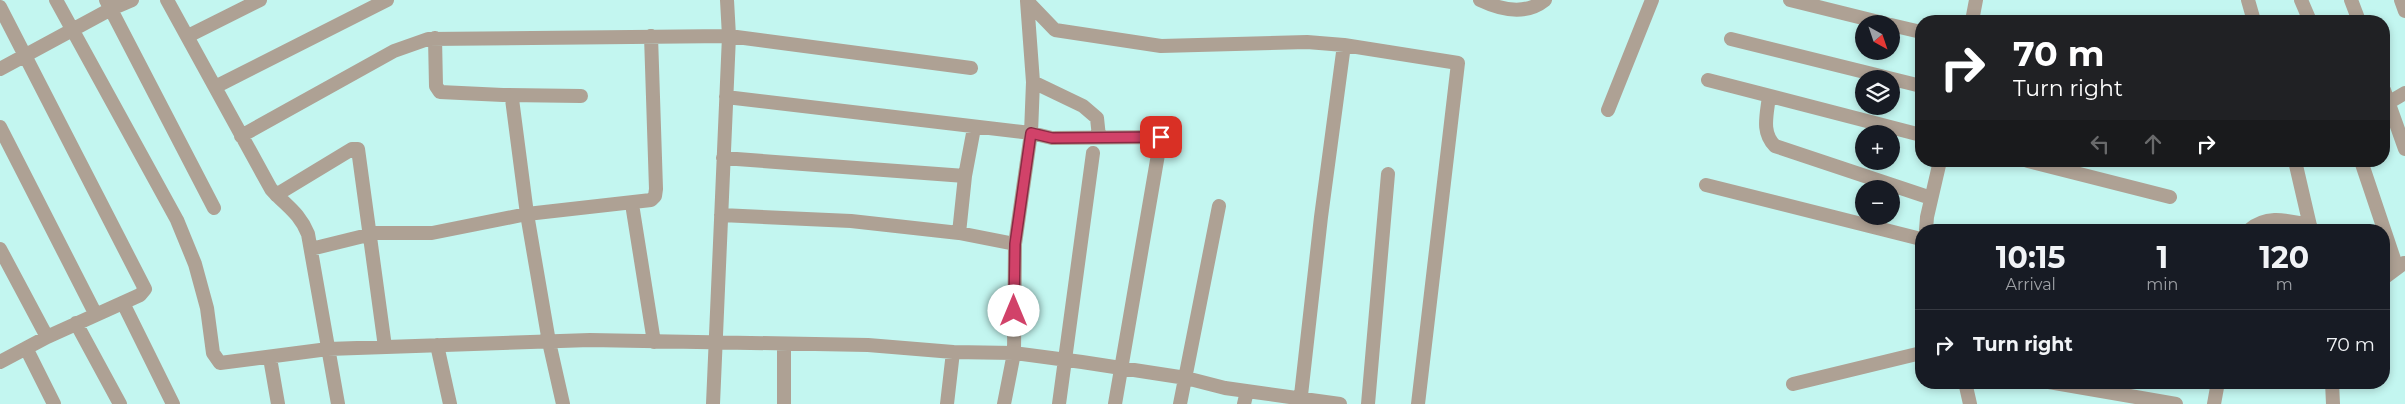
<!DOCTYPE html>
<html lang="en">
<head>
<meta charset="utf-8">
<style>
  body { margin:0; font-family:Montserrat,sans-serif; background:#242831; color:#f1f3f6; height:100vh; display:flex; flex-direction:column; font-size:19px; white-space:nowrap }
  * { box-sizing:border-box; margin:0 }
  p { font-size:16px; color:#9ea1a6 }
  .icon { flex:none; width:28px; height:28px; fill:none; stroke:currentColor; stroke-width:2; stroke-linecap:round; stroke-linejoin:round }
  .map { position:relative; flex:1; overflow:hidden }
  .sheet { position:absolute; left:1915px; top:224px; width:475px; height:165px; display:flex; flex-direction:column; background:#171b24; border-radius:20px; box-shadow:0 2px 8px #0003 }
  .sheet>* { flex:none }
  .guide { position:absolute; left:1915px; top:15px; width:475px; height:152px; border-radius:20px; box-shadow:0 2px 8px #0003; background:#202124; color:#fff; overflow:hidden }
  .needle { width:32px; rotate:140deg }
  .buttons { position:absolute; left:1855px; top:15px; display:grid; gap:10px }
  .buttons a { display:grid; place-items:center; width:45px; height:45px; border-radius:50%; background:#171b24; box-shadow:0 2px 8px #0003; font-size:25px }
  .pin { position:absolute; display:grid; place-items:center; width:42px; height:42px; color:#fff; margin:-21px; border-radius:10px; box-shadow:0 2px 8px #0006 }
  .me { position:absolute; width:55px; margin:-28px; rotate:0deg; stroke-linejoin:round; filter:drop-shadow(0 0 4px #0008) }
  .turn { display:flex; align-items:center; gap:18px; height:105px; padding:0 15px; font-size:22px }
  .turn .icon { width:65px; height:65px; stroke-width:2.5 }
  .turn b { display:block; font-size:35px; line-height:42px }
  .lanes { display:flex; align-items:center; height:48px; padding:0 15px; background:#0003; justify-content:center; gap:25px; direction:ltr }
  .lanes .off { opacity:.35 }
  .eta { display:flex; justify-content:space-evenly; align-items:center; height:85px; text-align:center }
  .eta b { font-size:30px; font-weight:700; line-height:35px }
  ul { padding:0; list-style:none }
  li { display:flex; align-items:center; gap:15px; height:70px; padding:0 15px; border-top:1px solid #363941 }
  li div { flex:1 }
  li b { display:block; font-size:19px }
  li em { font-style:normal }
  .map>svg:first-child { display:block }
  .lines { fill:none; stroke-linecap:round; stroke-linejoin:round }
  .minor { stroke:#aea194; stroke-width:14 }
  .route-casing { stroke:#882b44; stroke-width:12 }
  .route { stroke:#d14269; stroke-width:9 }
</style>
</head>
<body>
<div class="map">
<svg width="2405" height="404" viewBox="0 0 2405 404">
  <rect width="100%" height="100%" fill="#c3f6f0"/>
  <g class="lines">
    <path class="minor" d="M 56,0 L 177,220 L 195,264 L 207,308 L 213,353 L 220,363 L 328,349 L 590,340 L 868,345 L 953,352 L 1014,353 L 1082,362 L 1186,378 L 1225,388 L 1340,404
      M 106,0 L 214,208
      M 167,0 L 271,189 C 286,206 299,212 308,234 L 338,404
      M 1480,0 C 1501,10 1525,16 1545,0
      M 1790,0 L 1887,24
      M 2248,0 L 2254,21
      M 2301,0 L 2310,21
      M 2351,0 L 2359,21
      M 2401,0 L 2405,11
      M 1027,1 L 1055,30 L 1161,46 L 1307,42 L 1344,45 L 1458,63 L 1418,404
      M 0,7 L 145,289 L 140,295 L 47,337 L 0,362
      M 1972,21 L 1976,0
      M 1891,25 L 1921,32
      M 188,36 L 260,0
      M 435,38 L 436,86 L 440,92 L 503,95 L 508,95 L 512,99 L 527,214 L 549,342 L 563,404
      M 1731,39 L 1921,86
      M 0,69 L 111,9 L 132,0
      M 1708,80 L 1921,135
      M 1033,82 L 1083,106 L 1097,118 L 1099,137
      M 215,87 L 387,0
      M 2384,90 L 2405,149
      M 508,95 L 581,96
      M 1769,96 C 1767,115 1761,132 1775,146 L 1931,198
      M 726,97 L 1031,133 L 1052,138 L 1161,137 L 1115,404
      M 2388,103 L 2405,93
      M 1608,110 L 1652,0
      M 0,127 L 96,315
      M 241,136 L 394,51 L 428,39 L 729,36 L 971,68
      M 723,158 L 965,176
      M 2028,161 L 2170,197
      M 2295,161 L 2311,230
      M 2361,161 L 2397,268
      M 1706,185 L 1921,239
      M 276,195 L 352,149 L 358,149 L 385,347
      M 632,204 L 654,342
      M 721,215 L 851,221 L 959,233 L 1015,244
      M 1926,230 L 1927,217 L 1940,161
      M 2249,230 C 2268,214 2288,221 2310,225
      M 959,233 L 965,176 L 974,128
      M 0,249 L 47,337
      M 311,249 L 376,233 L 432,233 L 527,214 L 651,200 L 655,196 L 656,189 L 651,36
      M 2384,278 L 2404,263
      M 123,303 L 173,404
      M 76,323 L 120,404
      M 784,344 L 784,404
      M 437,345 L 450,404
      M 26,348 L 54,404
      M 270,358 L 278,404
      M 1965,382 L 1970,404
      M 2049,382 L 2176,404
      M 2332,382 L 2333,404
      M 1793,384 L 1921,353
      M 713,404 L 729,36 L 727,0
      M 947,404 L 953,352
      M 1004,404 L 1014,353 L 1015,244 L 1031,133 L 1033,82 L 1027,1
      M 1059,404 L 1093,153
      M 1180,404 L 1219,206
      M 1244,404 L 1247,391
      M 1300,404 L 1321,217 L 1344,45
      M 1368,404 L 1388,174
      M 2214,404 L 2218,382"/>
  </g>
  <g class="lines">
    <g class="route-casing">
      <path id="route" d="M 1014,311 L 1015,244 L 1031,133 L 1052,138 L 1161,137"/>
    </g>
    <use href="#route" class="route"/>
  </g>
</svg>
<div class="buttons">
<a><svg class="needle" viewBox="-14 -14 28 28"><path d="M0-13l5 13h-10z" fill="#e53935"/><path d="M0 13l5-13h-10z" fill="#9ea1a6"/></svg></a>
<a><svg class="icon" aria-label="layers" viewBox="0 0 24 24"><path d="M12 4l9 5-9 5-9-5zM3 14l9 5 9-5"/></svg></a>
<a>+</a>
<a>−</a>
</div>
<div class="pin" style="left:1161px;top:137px;background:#d93025"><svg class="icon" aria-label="arrive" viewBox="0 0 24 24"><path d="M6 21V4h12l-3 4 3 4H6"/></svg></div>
<svg class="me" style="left:1014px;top:311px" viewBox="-20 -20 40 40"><circle r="19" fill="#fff"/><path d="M0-13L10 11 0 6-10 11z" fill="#d14269"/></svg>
<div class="guide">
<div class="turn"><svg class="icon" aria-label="right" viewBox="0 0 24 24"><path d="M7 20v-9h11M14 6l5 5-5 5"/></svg><div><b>70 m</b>Turn right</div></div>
<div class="lanes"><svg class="icon off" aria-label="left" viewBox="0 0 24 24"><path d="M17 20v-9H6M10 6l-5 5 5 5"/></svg><svg class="icon off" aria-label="ahead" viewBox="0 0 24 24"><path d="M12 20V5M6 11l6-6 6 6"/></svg><svg class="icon" aria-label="right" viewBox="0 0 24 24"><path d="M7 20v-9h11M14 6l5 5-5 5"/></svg></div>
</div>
<section class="sheet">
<div class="eta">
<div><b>10:15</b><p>Arrival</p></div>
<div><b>1</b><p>min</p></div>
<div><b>120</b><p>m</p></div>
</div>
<ul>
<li><svg class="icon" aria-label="right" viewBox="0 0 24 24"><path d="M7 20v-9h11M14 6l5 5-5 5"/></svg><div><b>Turn right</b></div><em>70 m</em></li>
</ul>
</section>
</div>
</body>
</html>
